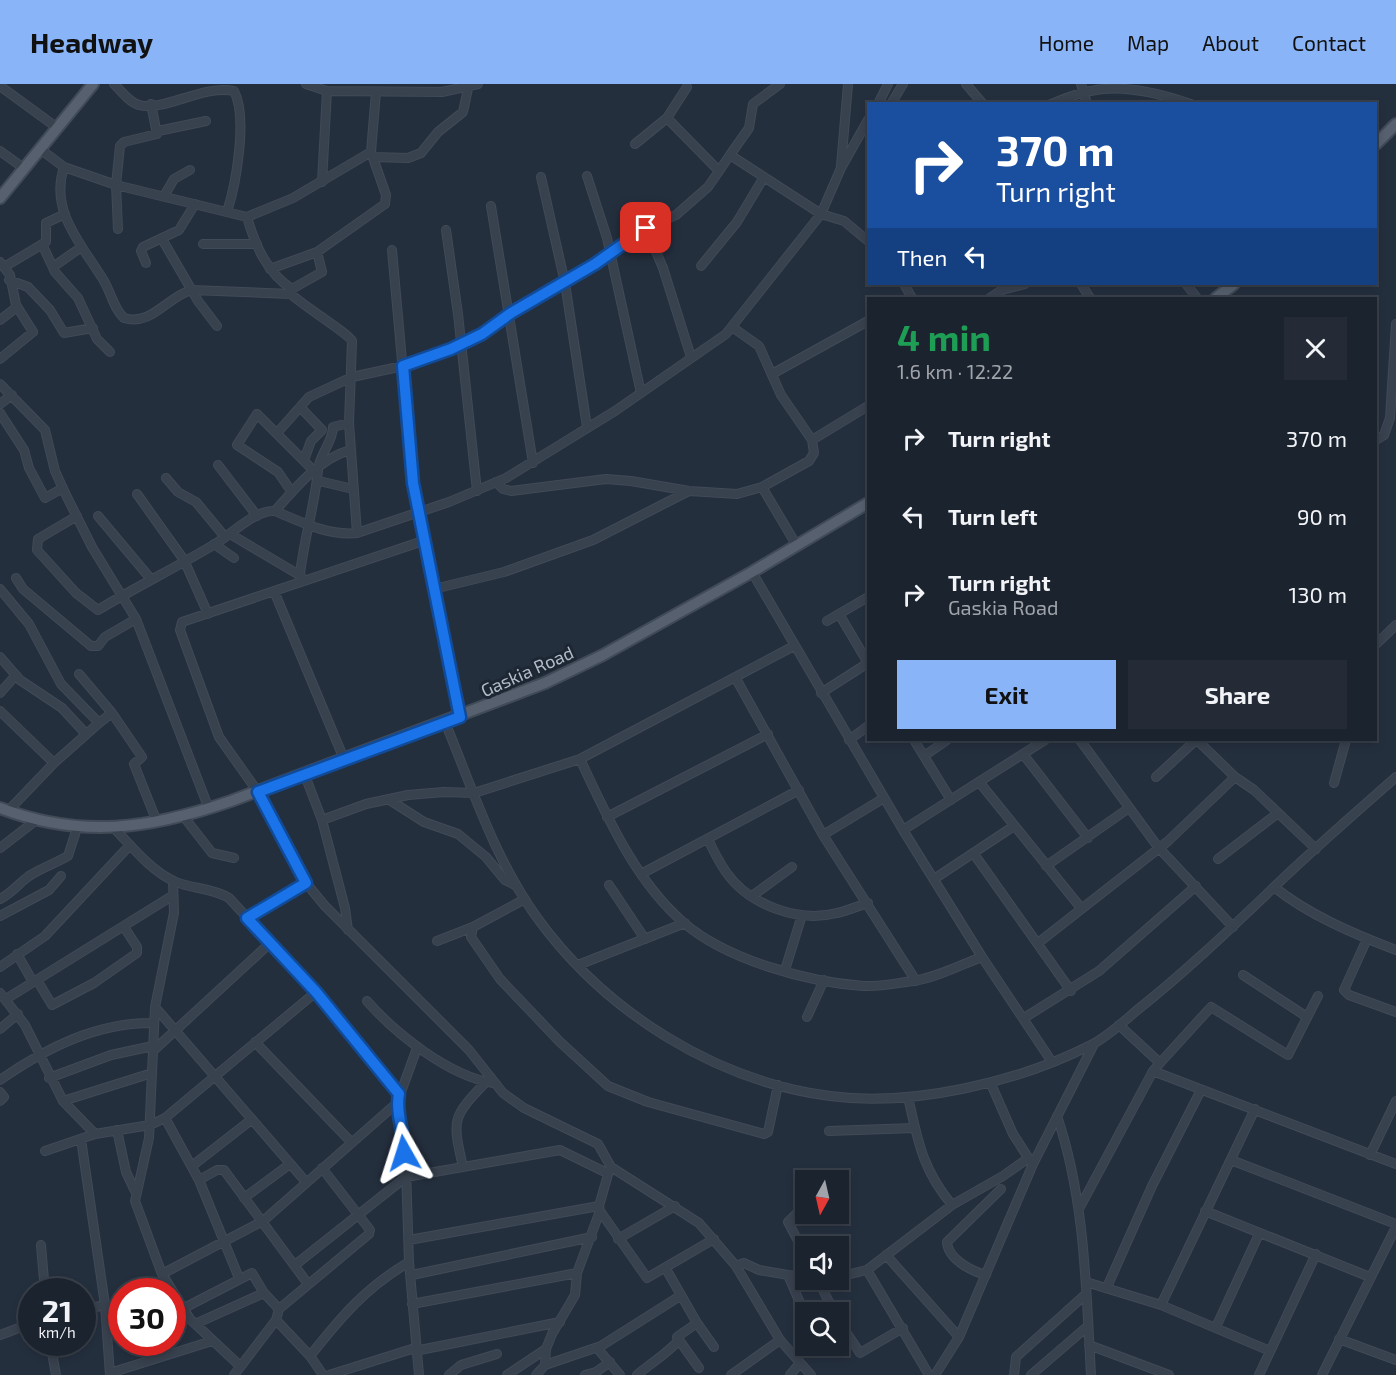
<!DOCTYPE html>
<html lang="en">
<head>
<meta charset="utf-8">
<style>
  body { margin:0; font-family:"Exo 2",sans-serif; background:#242b36; color:#f1f3f6; height:100vh; display:flex; flex-direction:column; font-size:22px; white-space:nowrap }
  * { box-sizing:border-box; margin:0 }
  p { font-size:20px; color:#a0a4aa }
  .icon { flex:none; width:33px; height:33px; fill:none; stroke:currentColor; stroke-width:2; stroke-linecap:round; stroke-linejoin:round }
  .map { position:relative; flex:1; overflow:hidden }
  .drawer { position:absolute; left:867px; top:213px; width:510px; height:444px; display:flex; flex-direction:column; background:#1b232e; border-radius:0px; box-shadow:0 3px 9px #0003,0 0 0 2px #39404a }
  .drawer>* { flex:none }
  .hud { position:absolute; left:867px; top:18px; width:510px; height:183px; border-radius:0px; box-shadow:0 3px 9px #0003,0 0 0 2px #39404a; background:#1a4fa0; color:#fff; overflow:hidden }
  .needle { width:39px; rotate:188deg }
  .tools { position:absolute; left:795px; top:1086px; display:grid; gap:12px }
  .tools a { display:grid; place-items:center; width:54px; height:54px; border-radius:0px; background:#1b232e; box-shadow:0 3px 9px #0003,0 0 0 2px #39404a; font-size:30px }
  .speed { position:absolute; left:18px; top:1194px; display:flex; gap:12px; font-size:30px; font-weight:700; text-align:center }
  .speed>* { display:grid; place-content:center; width:78px; height:78px; border-radius:50%; background:#1b232e; box-shadow:0 3px 9px #0003,0 0 0 2px #39404a; line-height:1 }
  .speed small { font-size:15px; font-weight:400 }
  .speed .limit { border:9px solid #d22; background:#fff; color:#111 }
  .pin { position:absolute; display:grid; place-items:center; width:51px; height:51px; color:#fff; margin:-26px; border-radius:12px; box-shadow:0 3px 9px #0006 }
  .me { position:absolute; width:66px; margin:-33px; rotate:354deg; stroke-linejoin:round; filter:drop-shadow(0 0 4px #0008) }
  .turn { display:flex; align-items:center; gap:21px; height:126px; padding:0 30px; font-size:27px }
  .turn .icon { width:78px; height:78px; stroke-width:2.5 }
  .turn b { display:block; font-size:42px; line-height:51px }
  .then { display:flex; align-items:center; height:57px; padding:0 30px; background:#0003; gap:12px; font-size:22px }
  .round { display:grid; place-items:center; flex:none; width:63px; height:63px; border-radius:0px; background:#242b36 }
  .overview { display:flex; align-items:center; justify-content:space-between; height:102px; padding:0 30px }
  h1 { font-size:36px; font-weight:700; line-height:45px; color:#1e9e55 }
  .action { display:flex; gap:12px; margin-top:auto; padding:12px 30px }
  .action a { flex:1; height:69px; border-radius:0px; background:#8ab4f8; color:#111; font-size:24px; font-weight:700; line-height:69px; text-align:center }
  .action a+a { background:#242b36; color:#f1f3f6 }
  ul { padding:0; list-style:none }
  li { display:flex; align-items:center; gap:18px; height:78px; padding:0 30px }
  li div { flex:1 }
  li b { display:block; font-size:22px }
  li em { font-style:normal }
  header { display:flex; align-items:center; gap:36px; box-sizing:border-box; height:84px; padding:0 30px; background:#8ab4f8; color:#111 }
  header strong { font-size:28px }
  nav { display:flex; gap:33px; margin-inline-start:auto; font-size:21px }
  .map>svg:first-child { display:block }
  .lines { fill:none; stroke-linecap:round; stroke-linejoin:round }
  .minor-casing { stroke:#414a57; stroke-width:10 }
  .major-casing { stroke:#414a57; stroke-width:14 }
  .minor { stroke:#38414e; stroke-width:8 }
  .major { stroke:#56606e; stroke-width:10 }
  .route-casing { stroke:#114b97; stroke-width:15 }
  .route { stroke:#1a73e8; stroke-width:10 }
  .labels { text-anchor:middle; dominant-baseline:central; stroke-width:6; stroke-linejoin:round; paint-order:stroke }
  .street-label { font-size:18px; fill:#b4bcc9; stroke:#1d2633 }
</style>
</head>
<body>
<header>
<strong>Headway</strong>
<nav><a>Home</a><a>Map</a><a>About</a><a>Contact</a></nav>
</header>
<div class="map">
<svg width="1396" height="1291" viewBox="0 0 1396 1291">
  <rect width="100%" height="100%" fill="#242f3e"/>
  <g class="lines">
    <g class="minor-casing">
      <path id="minor" d="M 114,0 C 121,7 130,19 139,21 C 164,28 204,0 234,7 C 248,33 236,100 227,128
        M 306,0 L 327,7 L 442,8 L 478,0
        M 966,0 L 983,20
        M 1081,0 L 1087,20
        M 0,2 L 52,40
        M 687,3 L 667,34 L 719,87
        M 878,20 L 888,0
        M 891,20 L 903,0
        M 1051,20 C 1064,15 1077,9 1091,7 C 1121,0 1162,10 1191,20
        M 158,47 L 206,37
        M 635,60 L 667,34
        M 40,65 L 64,83 L 116,101 L 247,133 L 293,114 L 371,68
        M 0,67 L 18,80
        M 730,71 L 749,44 L 753,20 L 780,0
        M 373,73 L 408,74 L 421,69 L 438,48 L 463,28 L 469,0
        M 841,82 L 848,0
        M 64,83 C 49,128 83,162 104,197 C 111,209 114,225 124,234 C 152,242 166,214 191,206 L 291,210
        M 587,92 L 607,154 L 641,309
        M 541,93 L 565,199 L 587,343
        M 322,98 L 327,7
        M 164,112 L 174,95 L 190,86
        M 491,122 L 533,379
        M 247,133 C 255,161 267,189 292,205 L 291,210 C 302,221 349,250 352,257 L 349,339 L 357,449
        M 646,144 L 663,184 L 691,273
        M 118,145 L 116,101 L 120,62 L 124,58 L 157,50 L 151,20
        M 446,146 L 458,230 L 477,407
        M 162,155 L 198,217 L 217,242
        M 42,160 L 55,188 L 78,214 L 97,255 L 110,268
        M 203,160 L 257,160
        M 392,166 L 413,399 L 460,633
        M 0,178 L 10,191 L 16,221 L 33,248 L 0,275
        M 146,179 L 141,167 L 143,163 L 179,146 L 195,120
        M 701,182 L 737,138 L 764,93
        M 4,183 L 46,158 L 46,139 L 65,130
        M 53,183 L 80,164
        M 270,185 L 317,168 L 385,120 L 386,111 L 371,68 L 376,8
        M 9,196 L 28,203 L 50,226 L 64,249 L 93,244
        M 904,200 L 912,214
        M 1081,200 L 1090,214
        M 1186,200 L 1197,214
        M 292,205 L 322,188 L 317,168
        M 990,214 L 1002,206 L 1025,200
        M 0,236 L 17,223
        M 772,290 L 868,237
        M 0,300 L 45,346 L 55,387 L 65,409 L 92,463 L 136,535 L 209,725
        M 0,320 L 12,311
        M 300,323 L 322,346 L 311,357 L 304,376
        M 0,329 L 24,366 L 29,384 L 45,414 L 63,404
        M 277,349 L 309,313 L 352,293 L 403,282 L 451,265 L 482,250 L 511,229 L 565,199 L 646,144 L 676,131 L 708,103 L 730,71 L 821,130 L 844,137 L 868,157
        M 812,356 L 868,322
        M 1376,356 L 1384,351 L 1390,334 L 1396,240
        M 218,381 L 257,432
        M 166,394 L 178,408 L 196,418 L 225,453
        M 319,397 L 353,405
        M 496,398 L 503,405 L 511,407 L 606,395 L 631,397 L 689,407 L 737,410 L 762,403 L 809,377 L 814,369 L 812,356 L 781,311 L 759,262 L 732,243
        M 762,403 L 797,462
        M 291,407 L 278,388 L 237,361 L 257,330 L 314,387
        M 137,410 L 184,476 L 208,530
        M 275,427 C 301,438 328,452 357,449 L 449,418 L 506,394 L 615,327 L 726,250 L 821,130 L 841,84 L 868,36
        M 77,432 L 38,455 L 37,466 L 76,509 L 98,526 C 136,503 177,483 215,460 C 232,450 254,426 275,427 C 296,403 319,375 350,366
        M 98,432 L 150,494
        M 230,450 L 301,492
        M 423,457 L 182,538 L 180,546 L 219,653 L 258,708 L 306,799 L 325,822 L 469,966 L 503,1009 L 524,1024 L 598,1060 L 611,1083 L 699,1139 L 736,1182 L 780,1256 L 811,1291
        M 214,460 L 234,474
        M 752,488 L 903,746 L 982,873 L 1052,978
        M 300,490 C 304,455 315,420 318,386 C 319,371 333,358 333,343 L 349,339
        M 16,494 L 23,505 L 91,562 L 98,562 L 105,553 L 136,535
        M 0,505 L 29,540 L 61,600 L 99,639 L 54,679 L 8,727
        M 434,505 L 504,488 L 593,456 L 689,407
        M 274,507 L 344,675
        M 839,530 L 868,579
        M 827,537 L 868,513
        M 1376,560 L 1396,541
        M 0,573 L 20,596 L 62,624 L 86,650
        M 79,590 L 112,629 L 99,639
        M 735,593 L 823,751 L 916,897
        M 0,609 L 16,591
        M 821,609 L 868,579
        M 0,627 L 54,679
        M 112,629 L 142,673 L 134,680 L 157,738
        M 445,638 C 473,706 495,776 538,835 C 606,928 715,997 830,1012 C 913,1023 1018,998 1091,961 C 1107,953 1122,939 1136,927 C 1184,889 1227,848 1271,806 C 1311,767 1354,730 1396,693
        M 849,656 L 868,642
        M 914,656 L 951,716
        M 1080,656 L 1158,763 L 1233,843
        M 1197,656 L 1235,693 L 1254,706 L 1316,765
        M 1023,670 L 1088,754
        M 924,672 L 947,656
        M 580,675 C 607,732 635,797 684,839 C 727,876 808,898 863,902 C 879,903 897,899 913,897 C 936,894 960,881 982,873
        M 304,689 L 322,736
        M 1156,693 L 1196,656
        M 980,699 L 1081,824
        M 1334,699 L 1346,656
        M 388,715 L 424,738 L 458,750 L 486,773 L 505,796 L 515,801
        M 184,733 L 212,769 L 234,774
        M 607,733 L 768,650
        M 113,743 C 131,762 152,788 176,798 C 193,805 213,804 229,814 L 316,908 L 398,1010
        M 903,746 L 1045,656
        M 823,751 L 884,714
        M 708,755 C 713,766 719,778 726,788 C 749,821 798,839 837,829 C 847,827 858,822 868,819
        M 0,764 L 35,737
        M 974,770 L 1071,907
        M 1218,775 L 1278,729
        M 1046,782 L 1129,724
        M 641,790 L 799,706
        M 934,795 L 1014,742
        M 173,797 L 174,829 L 155,923 L 149,1054 L 135,1117 L 162,1190 L 190,1235 L 240,1282
        M 609,801 L 645,855
        M 1274,803 C 1309,831 1354,850 1396,866
        M 752,812 L 792,783
        M 0,815 C 12,809 18,800 29,792 C 41,784 56,779 68,772 L 77,744
        M 0,832 L 49,806 L 61,792
        M 247,834 L 306,799
        M 473,843 L 471,853 L 500,895 L 559,957 L 608,1002 L 648,1018 L 764,1050 L 768,1048 L 778,1001
        M 348,846 L 345,824 L 322,736 L 366,720 L 408,711 L 444,708 L 474,709 L 580,675 L 794,562
        M 1367,855 L 1344,906 L 1349,911 L 1396,928
        M 437,857 L 473,843 L 525,815
        M 1038,859 L 1167,758 L 1235,693
        M 17,870 L 33,898
        M 578,881 L 685,839
        M 0,883 L 45,852 L 130,761
        M 785,886 L 802,831
        M 1243,891 L 1307,933
        M 37,896 L 52,921 L 94,899 L 137,869 L 137,863 L 124,843
        M 0,909 L 25,941 L 63,1017 L 95,1050
        M 6,915 L 172,812
        M 367,917 C 396,950 449,992 493,999
        M 155,923 L 306,1098
        M 807,933 L 824,896
        M 1024,934 L 1099,887 L 1196,802
        M 1119,941 L 1160,979 L 1153,987
        M 0,945 L 18,930
        M 255,958 L 352,1059
        M 417,964 L 397,1019 L 405,1053 L 409,1178 L 419,1291
        M 153,967 L 269,860
        M 1160,979 L 1211,923 L 1288,971 L 1318,912
        M 49,994 L 111,971 L 153,962
        M 0,996 C 46,964 97,938 154,939
        M 991,1000 L 1013,1050 L 1031,1078
        M 0,1008 L 4,1013 L 0,1017
        M 908,1013 C 918,1057 922,1085 952,1121
        M 63,1017 L 152,989
        M 1057,1032 C 1085,1115 1086,1203 1091,1291
        M 165,1034 L 199,1096 L 239,1194
        M 117,1046 L 126,1088 L 135,1107
        M 829,1047 L 915,1044
        M 81,1055 L 105,1221 L 110,1291
        M 45,1067 L 95,1050 L 150,1041 L 165,1034 L 316,908
        M 1370,1071 L 1396,1017
        M 1231,1076 L 1396,1140
        M 192,1082 L 251,1036
        M 463,1083 C 452,1035 452,1033 486,998
        M 199,1096 L 217,1086 L 224,1086 L 308,1200
        M 828,1096 L 830,1094
        M 244,1114 L 290,1080
        M 806,1120 L 788,1138 L 806,1172
        M 1080,1123 L 1153,987 L 1396,1080
        M 600,1127 L 647,1194 L 714,1155
        M 1205,1127 L 1370,1193
        M 618,1155 L 675,1122
        M 409,1156 L 599,1122
        M 41,1161 L 45,1208
        M 886,1171 L 959,1253
        M 295,1181 L 406,1093 L 560,1066 L 607,1089
        M 736,1182 L 744,1179 L 759,1186 L 806,1194
        M 867,1186 L 929,1291
        M 162,1190 L 263,1137 L 397,1019
        M 412,1191 L 592,1153
        M 788,1191 L 803,1226
        M 986,1191 C 971,1187 948,1175 947,1158 L 1001,1105
        M 838,1193 L 867,1186 L 952,1121 L 1003,1092 L 1027,1075
        M 811,1196 L 826,1196
        M 818,1196 L 834,1228
        M 1086,1198 L 1161,1221 L 1270,1267
        M 1107,1203 L 1152,1102 L 1201,1006
        M 412,1220 L 577,1189
        M 1161,1221 L 1255,1025
        M 184,1224 L 252,1189 L 264,1209 L 279,1225
        M 82,1226 L 105,1221
        M 276,1236 L 310,1272 L 323,1291
        M 838,1236 L 860,1269 L 903,1244
        M 697,1239 L 714,1263
        M 195,1240 L 264,1209
        M 1216,1243 L 1259,1150
        M 0,1251 L 32,1239
        M 1339,1255 L 1396,1276
        M 679,1256 L 699,1284
        M 50,1258 L 56,1291
        M 1089,1261 L 1169,1291
        M 597,1264 L 620,1291
        M 415,1267 L 560,1238
        M 310,1272 C 341,1233 365,1204 409,1178
        M 545,1281 L 546,1265 L 552,1250 L 575,1211 L 577,1189 L 600,1127 L 599,1122 L 609,1087
        M 110,1289 L 212,1257
        M 234,1291 L 276,1236 L 279,1225 L 369,1150 L 370,1146 L 322,1084
        M 329,1291 L 415,1264
        M 449,1291 L 461,1281 L 497,1270
        M 507,1291 L 546,1265
        M 536,1291 L 545,1281 L 601,1262 L 680,1212
        M 585,1291 L 596,1288 L 610,1278
        M 637,1291 C 651,1279 668,1269 679,1256 L 677,1253 L 697,1239 L 666,1185
        M 731,1291 L 780,1256
        M 790,1291 L 800,1279
        M 935,1291 L 959,1253 L 1033,1080 L 1094,960
        M 1014,1291 L 1016,1273 L 1086,1210
        M 1031,1291 L 1088,1242
        M 1259,1291 L 1316,1170
        M 1322,1291 L 1396,1143"/>
    </g>
    <g class="major-casing">
      <path id="major" d="M 1376,60 L 1396,40
        M 0,114 L 93,0
        M 1216,214 L 1234,200
        M 0,724 C 81,755 150,745 231,717 L 545,599 L 603,571 L 752,488 L 868,419"/>
    </g>
    <use href="#minor" class="minor"/>
    <use href="#major" class="major"/>
  </g>
  <g class="lines">
    <g class="route-casing">
      <path id="route" d="M 404,1069 C 405,1049 395,1030 399,1010 L 316,908 L 247,834 L 306,799 L 258,708 L 460,633 L 413,399 L 403,282 L 451,265 L 482,250 L 511,229 L 595,180 L 646,144"/>
    </g>
    <use href="#route" class="route"/>
  </g>
  <g class="labels">
    <g class="street-label">
      <text transform="translate(527 587) rotate(-24)">Gaskia Road</text>
    </g>
  </g>
</svg>
<div class="tools">
<a><svg class="needle" viewBox="-14 -14 28 28"><path d="M0-13l5 13h-10z" fill="#e53935"/><path d="M0 13l5-13h-10z" fill="#a0a4aa"/></svg></a>
<a><svg class="icon" aria-label="sound" viewBox="0 0 24 24"><path d="M4 9h4l5-4v14l-5-4H4zM17 9q2 3 0 6"/></svg></a>
<a><svg class="icon" aria-label="search" viewBox="0 0 24 24"><circle cx="10" cy="10" r="6"/><path d="M15 15l6 6"/></svg></a>
</div>
<div class="speed"><div>21<small>km/h</small></div><div class="limit">30</div></div>
<div class="pin" style="left:646px;top:144px;background:#d93025"><svg class="icon" aria-label="arrive" viewBox="0 0 24 24"><path d="M6 21V4h12l-3 4 3 4H6"/></svg></div>
<svg class="me" style="left:404px;top:1069px" viewBox="-20 -20 40 40"><path d="M0-17L14 15 0 8-14 15z" fill="#1a73e8" stroke="#fff" stroke-width="4"/></svg>
<div class="hud">
<div class="turn"><svg class="icon" aria-label="right" viewBox="0 0 24 24"><path d="M7 20v-9h11M14 6l5 5-5 5"/></svg><div><b>370 m</b>Turn right</div></div>
<div class="then">Then<svg class="icon" aria-label="left" viewBox="0 0 24 24"><path d="M17 20v-9H6M10 6l-5 5 5 5"/></svg></div>
</div>
<section class="drawer">
<div class="overview"><div><h1>4 min</h1><p>1.6 km · 12:22</p></div><a class="round"><svg class="icon" aria-label="close" viewBox="0 0 24 24"><path d="M6 6l12 12M18 6L6 18"/></svg></a></div>
<ul>
<li><svg class="icon" aria-label="right" viewBox="0 0 24 24"><path d="M7 20v-9h11M14 6l5 5-5 5"/></svg><div><b>Turn right</b></div><em>370 m</em></li>
<li><svg class="icon" aria-label="left" viewBox="0 0 24 24"><path d="M17 20v-9H6M10 6l-5 5 5 5"/></svg><div><b>Turn left</b></div><em>90 m</em></li>
<li><svg class="icon" aria-label="right" viewBox="0 0 24 24"><path d="M7 20v-9h11M14 6l5 5-5 5"/></svg><div><b>Turn right</b><p>Gaskia Road</p></div><em>130 m</em></li>
</ul>
<div class="action"><a>Exit</a><a>Share</a></div>
</section>
</div>
</body>
</html>
